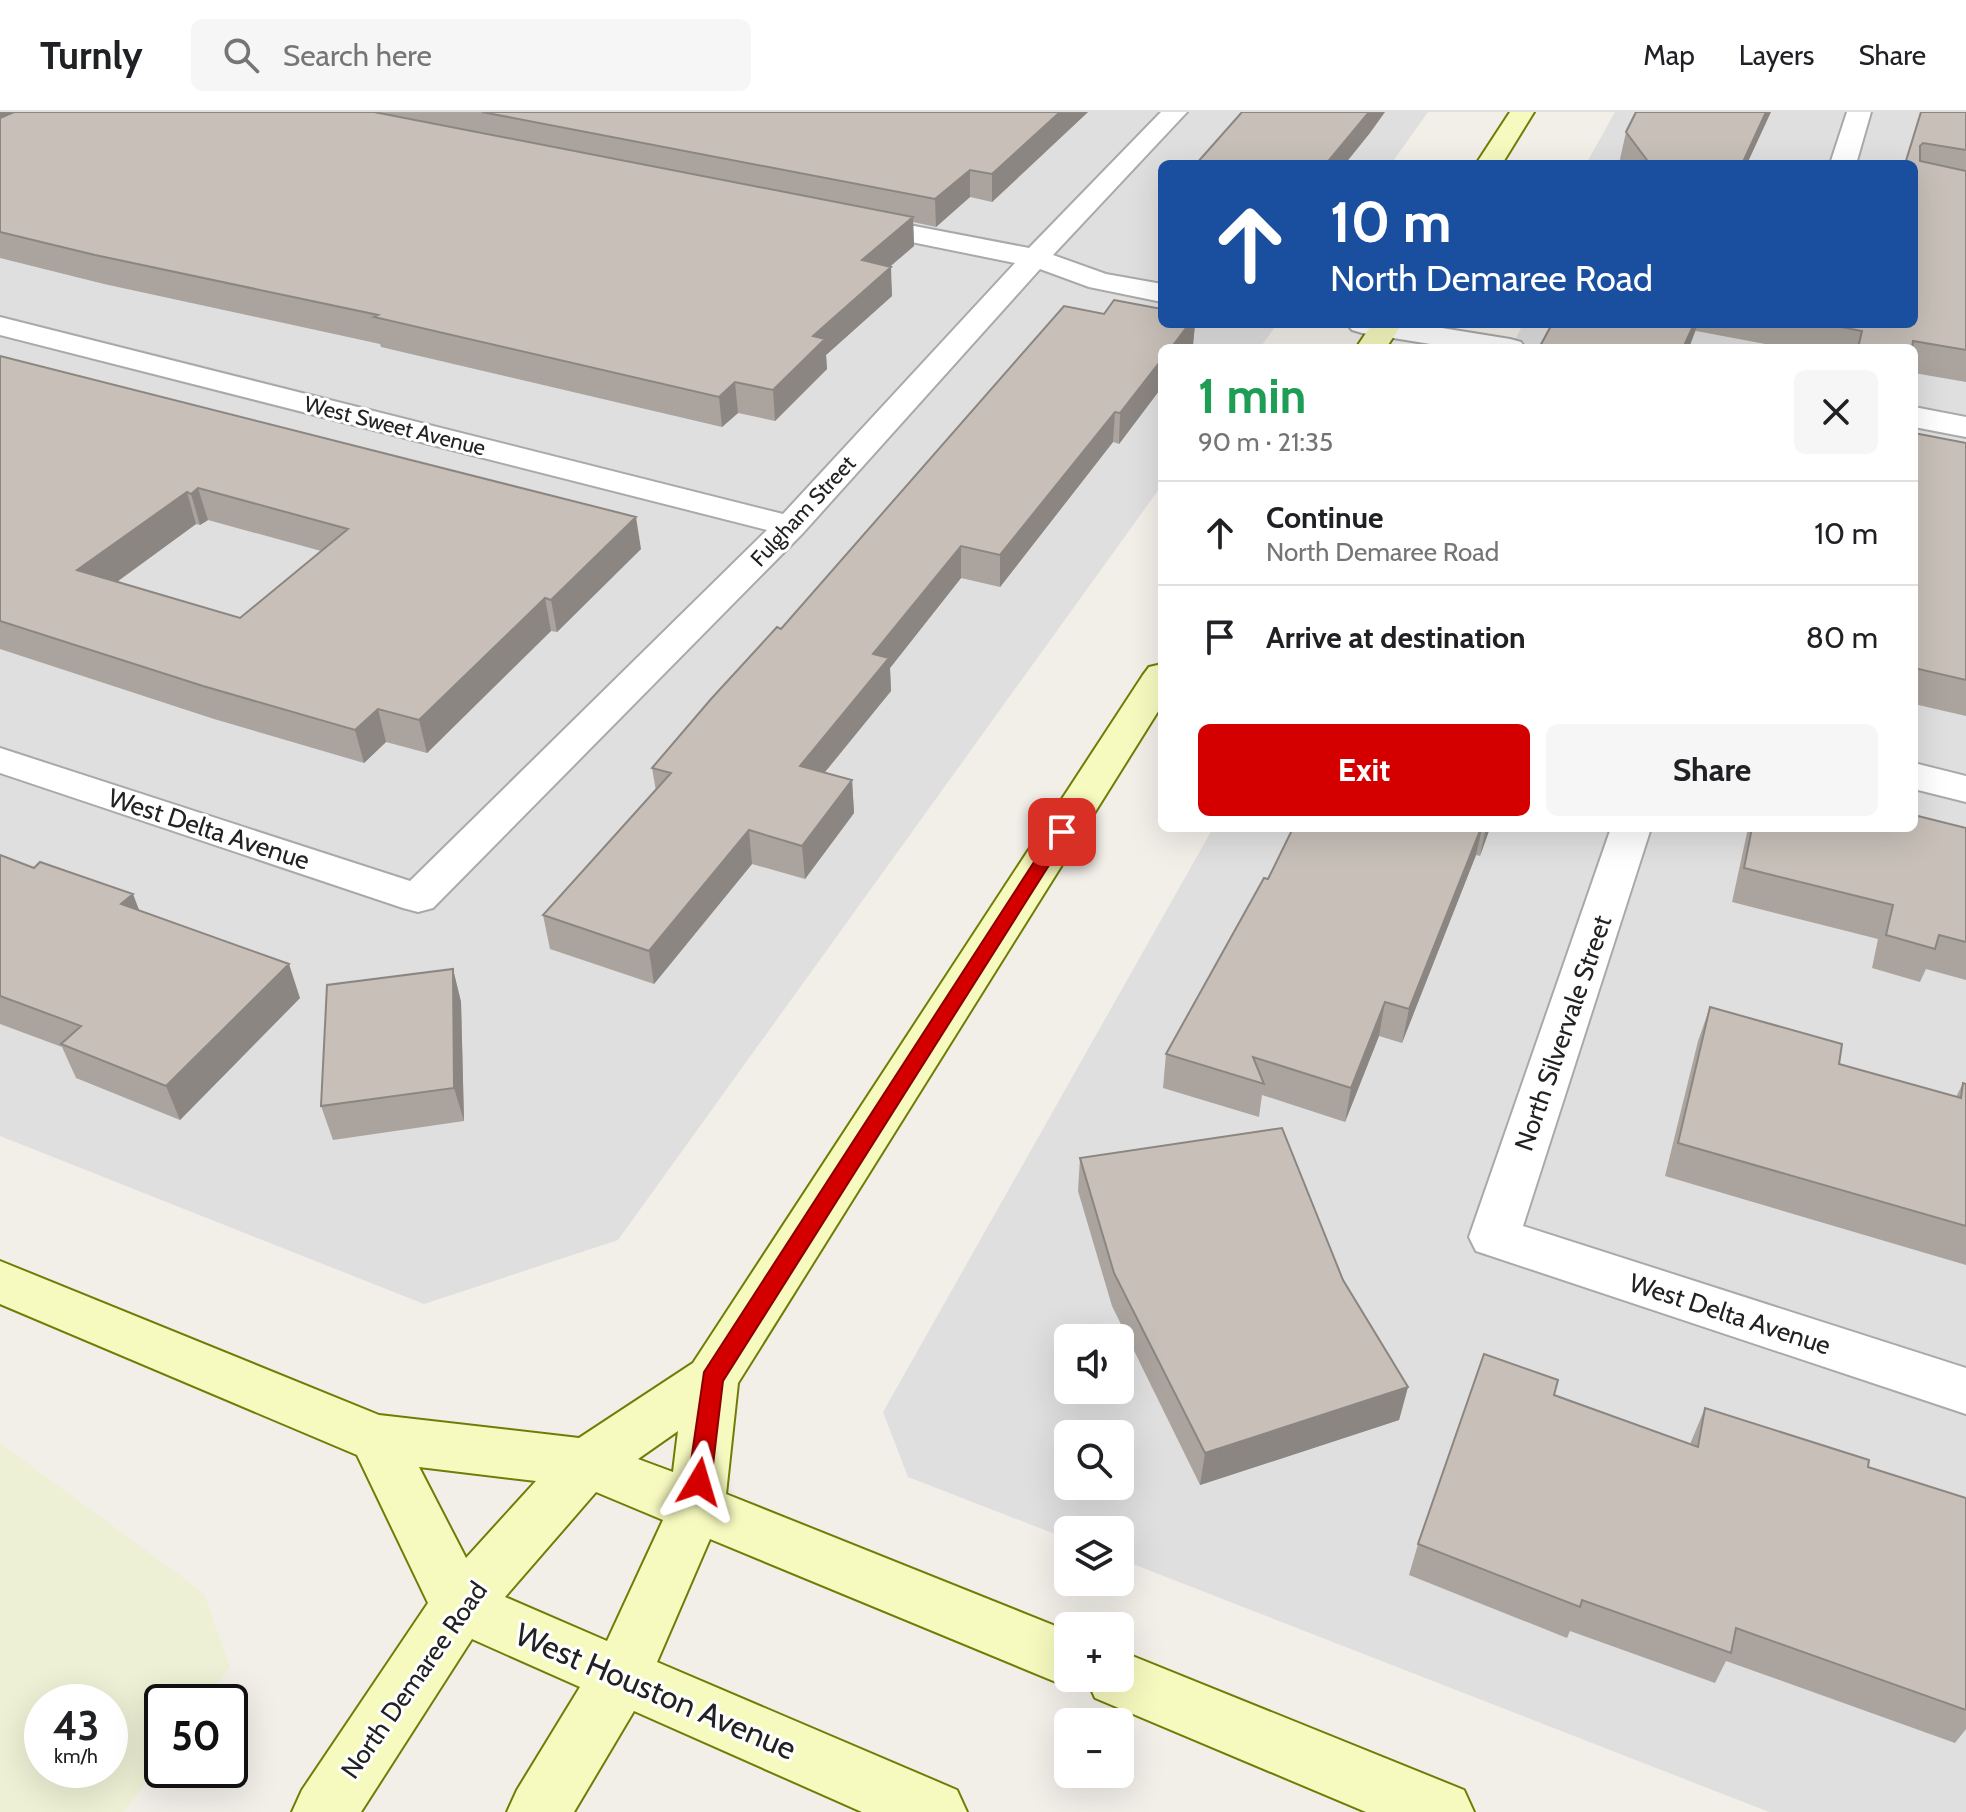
<!DOCTYPE html>
<html lang="en">
<head>
<meta charset="utf-8">
<style>
  body { margin:0; font-family:Cabin,sans-serif; background:#f6f6f6; color:#202124; height:100vh; display:flex; flex-direction:column; font-size:30px; white-space:nowrap }
  * { box-sizing:border-box; margin:0 }
  p { font-size:26px; color:#757577 }
  .icon { flex:none; width:44px; height:44px; fill:none; stroke:currentColor; stroke-width:2; stroke-linecap:round; stroke-linejoin:round }
  .map { position:relative; flex:1; overflow:hidden }
  .side { position:absolute; left:1158px; top:232px; width:760px; height:488px; display:flex; flex-direction:column; background:#fff; border-radius:12px; box-shadow:0 8px 32px #0002 }
  .side>* { flex:none }
  .banner { position:absolute; left:1158px; top:48px; width:760px; height:168px; border-radius:12px; box-shadow:0 8px 32px #0002; background:#1a4fa0; color:#fff; overflow:hidden }
  .buttons { position:absolute; left:1054px; top:1212px; display:grid; gap:16px }
  .buttons a { display:grid; place-items:center; width:80px; height:80px; border-radius:12px; background:#fff; box-shadow:0 8px 32px #0002; font-size:40px }
  .speed { position:absolute; left:24px; top:1572px; display:flex; gap:16px; font-size:40px; font-weight:700; text-align:center }
  .speed>* { display:grid; place-content:center; width:104px; height:104px; border-radius:50%; background:#fff; box-shadow:0 8px 32px #0002; line-height:1 }
  .speed small { font-size:20px; font-weight:400 }
  .speed .limit { border:4px solid #111; border-radius:12px; background:#fff; color:#111 }
  .pin { position:absolute; display:grid; place-items:center; width:68px; height:68px; color:#fff; margin:-34px; border-radius:16px; box-shadow:0 4px 12px #0006 }
  .me { position:absolute; width:88px; margin:-44px; rotate:7deg; stroke-linejoin:round; filter:drop-shadow(0 0 6px #0008) }
  .turn { display:flex; align-items:center; gap:28px; height:168px; padding:0 40px; font-size:36px }
  .turn .icon { width:104px; height:104px; stroke-width:2.5 }
  .turn b { display:block; font-size:56px; line-height:68px }
  .round { display:grid; place-items:center; flex:none; width:84px; height:84px; border-radius:12px; background:#f6f6f6 }
  .summary { display:flex; align-items:center; justify-content:space-between; height:136px; padding:0 40px }
  h1 { font-size:48px; font-weight:800; line-height:60px; color:#1e9e55 }
  .button { display:flex; gap:16px; margin-top:auto; padding:16px 40px }
  .button a { flex:1; height:92px; border-radius:12px; background:#d40000; color:#fff; font-size:32px; font-weight:800; line-height:92px; text-align:center }
  .button a+a { background:#f6f6f6; color:#202124 }
  ul { padding:0; list-style:none }
  li { display:flex; align-items:center; gap:24px; height:104px; padding:0 40px; border-top:2px solid #e0e0e0 }
  li div { flex:1 }
  li b { display:block; font-size:30px }
  li em { font-style:normal }
  header { display:flex; align-items:center; gap:48px; box-sizing:border-box; height:112px; padding:0 40px; background:#fff; border-bottom:2px solid #e0e0e0 }
  header strong { font-size:38px }
  nav { display:flex; gap:44px; margin-inline-start:auto; font-size:28px }
  .search { width:560px; height:72px; background:#f6f6f6; display:flex; align-items:center; gap:20px; box-sizing:border-box; padding:0 28px; border-radius:12px; color:#757577; font-size:30px }
  .map>svg:first-child { display:block }
  .residential { fill:#e0dfdf; fill-rule:evenodd }
  .farmland { fill:#eef0d5; fill-rule:evenodd }
  .lines { fill:none; stroke-linecap:round; stroke-linejoin:round }
  .street-casing { stroke:#a9a9a9; stroke-width:4 }
  .secondary-casing { stroke:#707d05; stroke-width:4 }
  .street { fill:#fff; fill-rule:evenodd }
  .secondary { fill:#f7fabf; fill-rule:evenodd }
  .wall { fill:#aba49e; fill-rule:evenodd }
  .shaded-wall { fill:#8b8681 }
  .building { fill:#c7bfb8; stroke:#8b8681; stroke-width:2; fill-rule:evenodd }
  .route { fill:#d40000; stroke:#8a0000; stroke-width:2 }
  .labels { text-anchor:middle; dominant-baseline:central; stroke-width:6; stroke-linejoin:round; paint-order:stroke }
  .far-street-label { font-size:22px; fill:#222; stroke:#fff }
  .street-label { font-size:26px; fill:#222; stroke:#fff }
  .near-street-label { font-size:32px; fill:#222; stroke:#fff }
</style>
</head>
<body>
<header>
<strong>Turnly</strong>
<div class="search"><svg class="icon" aria-label="search" viewBox="0 0 24 24"><circle cx="10" cy="10" r="6"/><path d="M15 15l6 6"/></svg>Search here</div>
<nav><a>Map</a><a>Layers</a><a>Share</a></nav>
</header>
<div class="map">
<svg width="1966" height="1700" viewBox="0 0 1966 1700">
  <rect width="100%" height="100%" fill="#f2efe9"/>
  <path class="residential" d="M 0,0 L 1428,0 L 1391,52 L 1162,52 L 1162,212 L 1277,212 L 1260,236 L 1162,236 L 1162,373 L 618,1128 L 424,1192 L 0,1024 Z
    M 1615,0 L 1966,0 L 1966,1700 L 1769,1700 L 1120,1447 L 1120,1418 L 1068,1418 L 1068,1427 L 908,1365 L 883,1300 L 1213,716 L 1914,716 L 1914,236 L 1511,236 L 1523,212 L 1914,212 L 1914,52 L 1586,52 ZM 1068,1226 L 1120,1226 L 1120,1278 L 1068,1278 ZM 1068,1322 L 1120,1322 L 1120,1374 L 1068,1374 Z"/>
  <path class="farmland" d="M 0,1331 L 204,1481 L 230,1555 L 204,1590 L 162,1590 L 162,1648 L 124,1700 L 0,1700 ZM 42,1590 L 110,1590 L 110,1658 L 42,1658 Z"/>
  <g class="lines">
    <g class="street-casing">
      <path id="street" d="M 1161,0 L 1187,0 L 1053,143 L 1106,162 L 1162,172 L 1162,190 L 1089,175 L 1040,157 L 803,421 L 433,796 L 418,800 L 403,796 L 0,661 L 0,636 L 410,769 L 767,418 L 0,223 L 0,205 L 783,402 L 1015,151 L 847,117 L 843,111 L 847,105 L 857,103 L 1029,136 Z
        M 1847,0 L 1871,0 L 1856,52 L 1830,52 Z
        M 1347,212 L 1417,212 L 1510,227 L 1521,230 L 1525,236 L 1455,236 L 1362,221 L 1352,218 Z
        M 1914,295 L 1966,305 L 1966,325 L 1914,315 Z
        M 1914,651 L 1966,664 L 1966,690 L 1914,677 Z
        M 1611,716 L 1651,716 L 1523,1114 L 1966,1256 L 1966,1302 L 1476,1139 L 1469,1125 Z"/>
    </g>
    <g class="secondary-casing">
      <path id="secondary" d="M 1510,0 L 1534,0 L 1502,52 L 1476,52 Z
        M 1372,212 L 1402,212 L 1386,236 L 1356,236 Z
        M 1162,552 L 1162,593 L 738,1271 L 726,1382 L 1068,1519 L 1068,1566 L 1120,1566 L 1120,1539 L 1464,1678 L 1474,1700 L 1366,1700 L 1095,1586 L 1087,1568 L 1068,1575 L 710,1427 L 657,1550 L 957,1678 L 967,1700 L 862,1700 L 634,1599 L 574,1700 L 507,1700 L 517,1678 L 580,1575 L 472,1527 L 361,1700 L 292,1700 L 302,1678 L 428,1491 L 357,1343 L 0,1192 L 0,1149 L 379,1303 L 579,1326 L 693,1251 L 1143,563 L 1149,555 ZM 678,1319 L 673,1360 L 638,1347 ZM 419,1355 L 536,1369 L 466,1446 ZM 596,1380 L 663,1408 L 607,1529 L 505,1485 Z"/>
    </g>
    <use href="#street" class="street"/>
    <use href="#secondary" class="secondary"/>
  </g>
  <path class="wall" d="M 0,0 L 1088,0 L 992,90 L 970,85 L 936,115 L 913,110 L 914,134 L 890,154 L 892,184 L 826,243 L 827,257 L 775,309 L 738,301 L 722,315 L 381,235 L 380,232 L 104,172 L 0,146 Z
    M 1921,0 L 1966,0 L 1966,270 L 1914,261 L 1914,236 L 1787,236 L 1696,219 L 1552,212 L 1914,212 Z
    M 1626,20 L 1747,52 L 1623,52 L 1620,47 Z
    M 1162,91 L 1162,120 L 1160,119 Z
    M 1114,188 L 1162,197 L 1162,212 L 1195,212 L 1193,233 L 1191,236 L 1162,236 L 1162,275 L 1119,332 L 1113,330 L 1000,475 L 961,466 L 890,556 L 891,579 L 825,660 L 852,668 L 854,701 L 805,767 L 752,752 L 654,872 L 550,837 L 543,803 L 656,679 L 652,656 L 711,587 L 777,515 L 781,517 L 1064,194 L 1104,202 Z
    M 0,244 L 641,437 L 557,520 L 551,519 L 427,641 L 386,630 L 364,651 L 214,607 L 0,537 ZM 208,408 L 321,439 L 240,506 L 117,470 L 196,412 L 200,413 Z
    M 1914,321 L 1966,331 L 1966,604 L 1914,592 Z
    M 1293,716 L 1490,716 L 1480,744 L 1476,743 L 1402,931 L 1379,924 L 1345,1010 L 1262,983 L 1259,1005 L 1163,976 L 1166,942 L 1268,767 Z
    M 1748,716 L 1966,716 L 1966,868 L 1926,857 L 1920,870 L 1872,856 L 1878,827 L 1732,790 Z
    M 0,743 L 139,799 L 300,886 L 180,1008 L 76,966 L 62,935 L 0,912 Z
    M 453,857 L 461,890 L 464,1009 L 333,1028 L 321,994 Z
    M 1710,895 L 1839,952 L 1956,985 L 1963,971 L 1966,972 L 1966,1153 L 1665,1064 L 1698,929 Z
    M 1080,1046 L 1343,1168 L 1408,1275 L 1399,1308 L 1200,1373 L 1112,1194 L 1078,1079 Z
    M 1705,1296 L 1868,1355 L 1966,1386 L 1966,1617 L 1955,1631 L 1726,1549 L 1715,1571 L 1570,1519 L 1567,1526 L 1409,1463 L 1418,1432 L 1690,1332 Z"/>
  <path class="shaded-wall" d="M 0,0 L 26,0 L 0,14 Z
    M 1060,0 L 1088,0 L 992,90 L 992,62 Z
    M 1369,0 L 1385,0 L 1370,21 L 1345,52 L 1326,52 Z
    M 1766,0 L 1771,0 L 1747,52 L 1742,52 Z
    M 970,58 L 970,85 L 936,115 L 935,87 Z
    M 913,105 L 914,134 L 864,177 L 862,148 Z
    M 891,155 L 892,184 L 826,243 L 827,257 L 775,309 L 773,278 L 813,224 Z
    M 1189,212 L 1195,212 L 1193,233 L 1191,236 L 1171,236 Z
    M 1694,212 L 1698,212 L 1689,236 L 1683,236 Z
    M 1162,247 L 1162,275 L 1119,332 L 1120,301 Z
    M 735,270 L 738,301 L 722,315 L 719,285 Z
    M 1115,300 L 1113,330 L 1000,475 L 1000,443 Z
    M 198,376 L 208,408 L 200,413 L 191,382 Z
    M 187,380 L 196,412 L 89,490 L 77,458 Z
    M 636,405 L 641,437 L 557,520 L 551,488 Z
    M 961,434 L 961,466 L 890,556 L 891,579 L 803,687 L 800,654 L 873,542 Z
    M 545,486 L 551,519 L 427,641 L 419,608 Z
    M 378,597 L 386,630 L 364,651 L 355,618 Z
    M 852,668 L 854,701 L 805,767 L 802,734 Z
    M 1481,716 L 1482,716 L 1476,743 L 1402,931 L 1409,897 Z
    M 1486,716 L 1490,716 L 1480,744 Z
    M 749,718 L 752,752 L 654,872 L 649,839 Z
    M 133,782 L 146,816 L 121,792 Z
    M 289,852 L 300,886 L 180,1008 L 166,974 Z
    M 453,857 L 461,890 L 464,1009 L 454,976 Z
    M 1385,890 L 1379,924 L 1345,1010 L 1351,976 Z
    M 1408,1275 L 1399,1308 L 1200,1373 L 1205,1341 Z"/>
  <path class="building" d="M 14,0 L 374,0 L 913,105 L 862,148 L 891,155 L 813,224 L 825,227 L 773,278 L 735,270 L 719,285 L 374,205 L 378,203 L 95,143 L 0,120 L 0,6 Z
    M 482,0 L 1060,0 L 992,62 L 970,58 L 935,87 Z
    M 1242,0 L 1369,0 L 1326,52 L 1196,52 Z
    M 1636,0 L 1766,0 L 1742,52 L 1744,52 L 1650,52 L 1626,20 Z
    M 1921,0 L 1966,0 L 1966,38 L 1923,31 L 1920,34 L 1920,49 L 1966,59 L 1966,238 L 1913,229 L 1912,236 L 1858,236 L 1862,219 L 1825,212 L 1914,212 L 1914,52 L 1905,52 Z
    M 1114,188 L 1162,197 L 1162,212 L 1189,212 L 1171,236 L 1162,236 L 1162,247 L 1120,301 L 1115,300 L 1000,443 L 961,434 L 873,542 L 889,546 L 800,654 L 852,668 L 802,734 L 749,718 L 649,839 L 543,803 L 671,661 L 652,656 L 711,587 L 777,515 L 781,517 L 1064,194 L 1104,202 Z
    M 1552,212 L 1694,212 L 1683,236 L 1539,236 Z
    M 0,244 L 636,405 L 551,488 L 545,486 L 419,608 L 378,597 L 355,618 L 203,574 L 0,509 ZM 198,376 L 348,417 L 240,506 L 77,458 L 187,380 L 191,382 Z
    M 1914,321 L 1966,331 L 1966,568 L 1914,556 Z
    M 1914,703 L 1966,716 L 1966,830 L 1939,823 L 1935,837 L 1886,823 L 1893,793 L 1744,756 L 1752,716 L 1914,716 Z
    M 1293,716 L 1481,716 L 1409,897 L 1385,890 L 1351,976 L 1253,945 L 1264,972 L 1166,942 L 1264,766 L 1268,767 Z
    M 0,743 L 34,756 L 40,750 L 133,782 L 121,792 L 289,852 L 166,974 L 61,932 L 81,914 L 0,884 Z
    M 453,857 L 454,976 L 321,994 L 327,873 Z
    M 1710,895 L 1842,932 L 1839,952 L 1961,986 L 1963,971 L 1966,972 L 1966,1114 L 1678,1031 Z
    M 1282,1016 L 1343,1168 L 1408,1275 L 1205,1341 L 1114,1161 L 1080,1046 Z
    M 1484,1242 L 1558,1268 L 1554,1283 L 1698,1335 L 1705,1296 L 1869,1348 L 1868,1355 L 1966,1386 L 1966,1598 L 1736,1516 L 1731,1541 L 1582,1488 L 1580,1495 L 1418,1432 Z"/>
  <path class="route" d="M 1062,714 L 1070,720 L 723,1269 L 711,1370 L 707,1378 L 699,1381 L 691,1378 L 688,1370 L 704,1260 L 1056,716 Z"/>
  <g class="labels">
    <g class="far-street-label">
      <text transform="translate(395 314) rotate(14)">West Sweet Avenue</text>
      <text transform="translate(803 399) rotate(-47)">Fulgham Street</text>
    </g>
    <g class="street-label">
      <text transform="translate(209 717) rotate(18)">West Delta Avenue</text>
      <text transform="translate(1563 921) rotate(-71)">North Silvervale Street</text>
      <text transform="translate(1730 1202) rotate(18)">West Delta Avenue</text>
      <text transform="translate(414 1568) rotate(-55)">North Demaree Road</text>
    </g>
    <g class="near-street-label">
      <text transform="translate(656 1579) rotate(23)">West Houston Avenue</text>
    </g>
  </g>
</svg>
<div class="buttons">
<a><svg class="icon" aria-label="sound" viewBox="0 0 24 24"><path d="M4 9h4l5-4v14l-5-4H4zM17 9q2 3 0 6"/></svg></a>
<a><svg class="icon" aria-label="search" viewBox="0 0 24 24"><circle cx="10" cy="10" r="6"/><path d="M15 15l6 6"/></svg></a>
<a><svg class="icon" aria-label="layers" viewBox="0 0 24 24"><path d="M12 4l9 5-9 5-9-5zM3 14l9 5 9-5"/></svg></a>
<a>+</a>
<a>−</a>
</div>
<div class="speed"><div>43<small>km/h</small></div><div class="limit">50</div></div>
<div class="pin" style="left:1062px;top:720px;background:#d93025"><svg class="icon" aria-label="arrive" viewBox="0 0 24 24"><path d="M6 21V4h12l-3 4 3 4H6"/></svg></div>
<svg class="me" style="left:699px;top:1370px" viewBox="-20 -20 40 40"><path d="M0-17L14 15 0 8-14 15z" fill="#d40000" stroke="#fff" stroke-width="4"/></svg>
<div class="banner">
<div class="turn"><svg class="icon" aria-label="ahead" viewBox="0 0 24 24"><path d="M12 20V5M6 11l6-6 6 6"/></svg><div><b>10 m</b>North Demaree Road</div></div>
</div>
<section class="side">
<div class="summary"><div><h1>1 min</h1><p>90 m · 21:35</p></div><a class="round"><svg class="icon" aria-label="close" viewBox="0 0 24 24"><path d="M6 6l12 12M18 6L6 18"/></svg></a></div>
<ul>
<li><svg class="icon" aria-label="ahead" viewBox="0 0 24 24"><path d="M12 20V5M6 11l6-6 6 6"/></svg><div><b>Continue</b><p>North Demaree Road</p></div><em>10 m</em></li>
<li><svg class="icon" aria-label="arrive" viewBox="0 0 24 24"><path d="M6 21V4h12l-3 4 3 4H6"/></svg><div><b>Arrive at destination</b></div><em>80 m</em></li>
</ul>
<div class="button"><a>Exit</a><a>Share</a></div>
</section>
</div>
</body>
</html>
